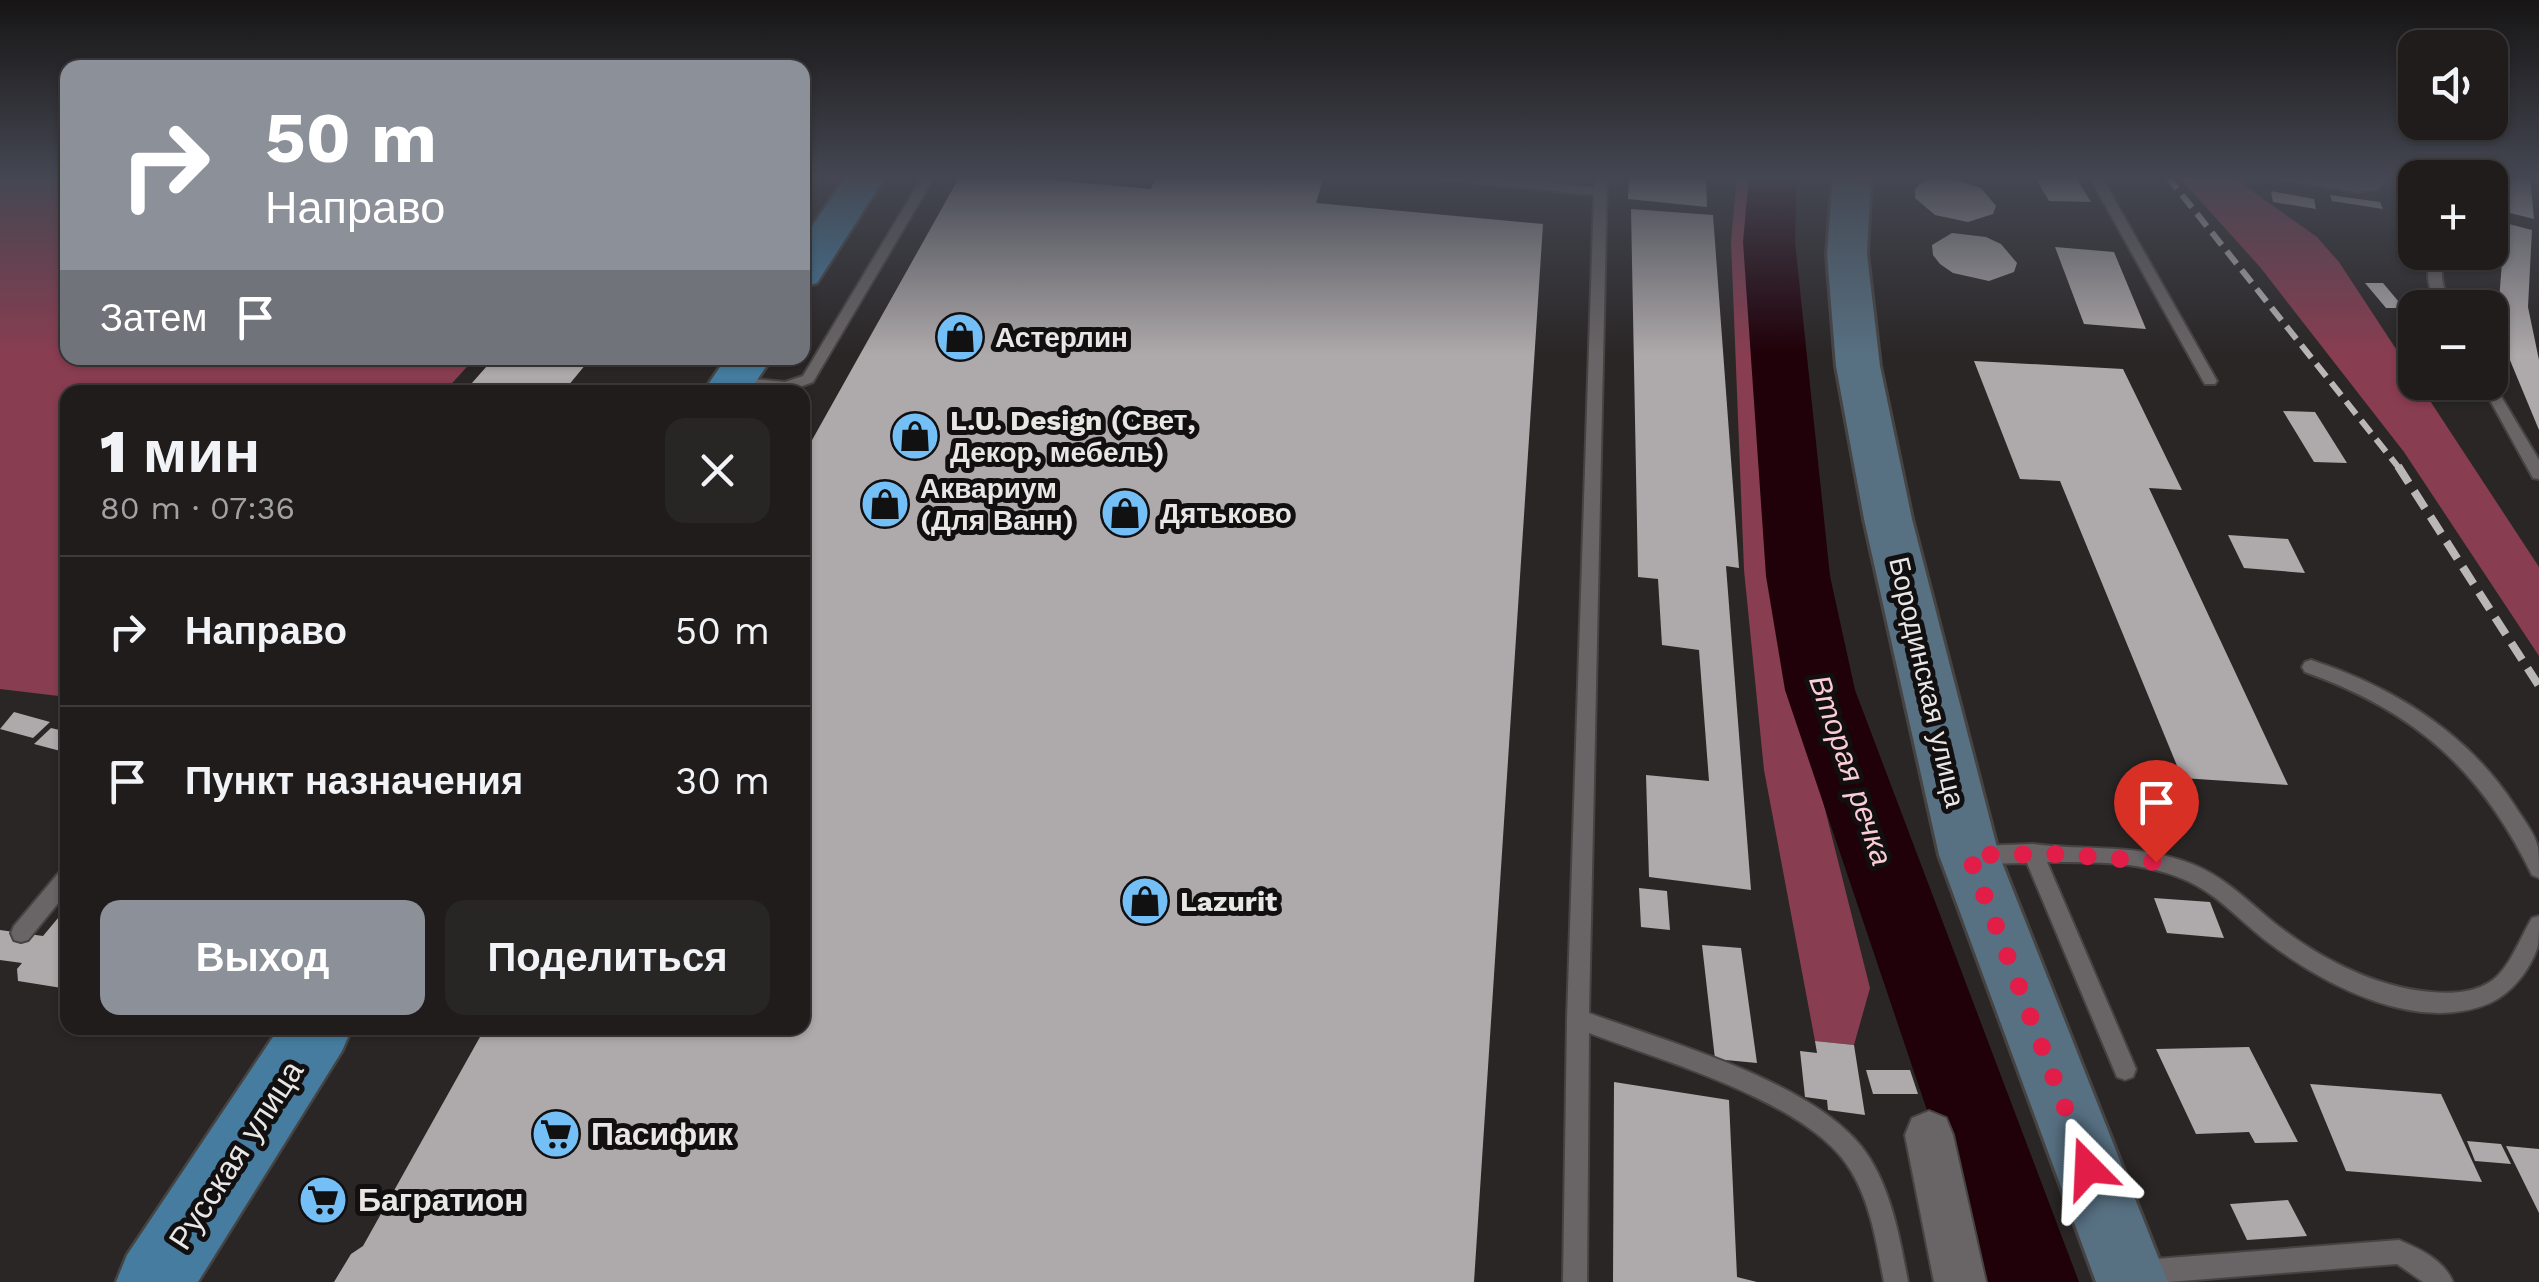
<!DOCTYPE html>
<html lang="ru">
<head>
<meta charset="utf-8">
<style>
  body { margin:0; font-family:"Work Sans",sans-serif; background:#282525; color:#f1f3f6; height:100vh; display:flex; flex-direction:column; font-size:38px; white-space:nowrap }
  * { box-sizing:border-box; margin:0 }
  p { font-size:32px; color:#a2a1a3 }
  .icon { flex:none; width:55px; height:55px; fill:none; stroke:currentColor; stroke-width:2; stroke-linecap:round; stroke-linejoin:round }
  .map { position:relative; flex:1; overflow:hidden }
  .drawer { position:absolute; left:60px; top:385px; width:750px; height:650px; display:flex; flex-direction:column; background:#201c1c; border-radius:20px; box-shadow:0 2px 8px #0004,0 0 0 2px #3d3a3b }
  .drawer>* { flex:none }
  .banner { position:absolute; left:60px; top:60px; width:750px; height:305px; border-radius:20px; box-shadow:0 2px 8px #0004,0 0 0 2px #3d3a3b; background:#8c9099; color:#fff; overflow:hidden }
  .controls { position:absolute; left:2398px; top:30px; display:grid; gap:20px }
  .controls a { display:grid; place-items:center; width:110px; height:110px; border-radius:20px; background:#201c1c; box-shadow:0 2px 8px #0004,0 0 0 2px #3d3a3b; font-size:50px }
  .pin { position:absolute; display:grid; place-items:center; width:85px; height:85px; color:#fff; margin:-102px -42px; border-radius:50% 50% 50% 0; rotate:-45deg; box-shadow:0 0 10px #0007 }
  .pin .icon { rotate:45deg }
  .me { position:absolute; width:110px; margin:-55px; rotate:339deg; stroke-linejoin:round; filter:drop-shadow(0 0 8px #0008) }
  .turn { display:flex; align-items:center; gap:35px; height:210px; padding:0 40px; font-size:45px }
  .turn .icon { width:130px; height:130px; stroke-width:2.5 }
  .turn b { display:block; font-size:70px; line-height:85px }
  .then { display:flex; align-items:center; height:95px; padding:0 40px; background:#0003; gap:20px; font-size:38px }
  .round { display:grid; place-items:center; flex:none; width:105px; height:105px; border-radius:20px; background:#282525 }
  .headline { display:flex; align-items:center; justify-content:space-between; height:170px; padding:0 40px }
  h1 { font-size:60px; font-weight:800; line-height:75px }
  .cta { display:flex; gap:20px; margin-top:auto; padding:20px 40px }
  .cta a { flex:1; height:115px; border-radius:20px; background:#8c9099; color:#fff; font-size:40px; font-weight:800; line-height:115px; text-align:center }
  .cta a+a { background:#282525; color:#f1f3f6 }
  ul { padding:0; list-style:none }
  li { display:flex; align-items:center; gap:30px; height:150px; padding:0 40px; border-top:2px solid #3d3a3b }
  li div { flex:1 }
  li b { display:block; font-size:38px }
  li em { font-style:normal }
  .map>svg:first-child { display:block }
  .forest { fill:#893d51 }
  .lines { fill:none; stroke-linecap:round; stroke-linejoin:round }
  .river { fill:#200009; fill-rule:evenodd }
  .building { fill:#aea9aa }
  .service-casing { stroke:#464343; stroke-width:4 }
  .minor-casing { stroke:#464343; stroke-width:4 }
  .secondary-casing { stroke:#464343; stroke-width:6 }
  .primary-casing { stroke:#464343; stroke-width:5 }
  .service { fill:#696465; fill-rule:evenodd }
  .minor { fill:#696465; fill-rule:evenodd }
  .secondary { fill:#577082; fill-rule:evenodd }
  .primary { fill:#457c9f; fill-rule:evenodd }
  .rail-far1 { stroke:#bab7b7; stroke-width:6; stroke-dasharray:16 8; stroke-linecap:butt }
  .rail { stroke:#bab7b7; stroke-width:8; stroke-dasharray:20 10; stroke-linecap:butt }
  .route { stroke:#e11d48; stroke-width:18; stroke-dasharray:0 32.4 }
  .labels { text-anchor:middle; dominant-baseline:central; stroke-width:10; stroke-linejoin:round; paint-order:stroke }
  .poi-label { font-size:28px; font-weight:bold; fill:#e9e6e6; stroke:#110f10; text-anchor:start }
  .street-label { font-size:28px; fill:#e9e6e6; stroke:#110f10 }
  .water-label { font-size:30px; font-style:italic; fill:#fbccd5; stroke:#110f10 }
  .near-poi-label { font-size:32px; font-weight:bold; fill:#e9e6e6; stroke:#110f10; text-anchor:start }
  .near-street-label { font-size:32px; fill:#e9e6e6; stroke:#110f10 }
</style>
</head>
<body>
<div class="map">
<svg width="2539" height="1282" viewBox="0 0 2539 1282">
  <rect width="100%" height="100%" fill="#2a2626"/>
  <path class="forest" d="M 0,176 L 67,176 L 68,358 L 475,358 L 444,392 L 68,392 L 67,697 L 0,689 Z
    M 1737,176 L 1756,176 L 1751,236 L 1777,578 L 1798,702 L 1870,988 L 1854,1045 L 1815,1041 L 1764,770 L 1744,570 L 1731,241 Z
    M 2178,176 L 2231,176 L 2317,237 L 2339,262 L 2539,567 L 2539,656 L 2404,452 L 2260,267 Z"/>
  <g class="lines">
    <path class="river" d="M 1749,176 L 1797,176 L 1795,242 L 1830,576 L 1855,690 L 2079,1282 L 1985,1282 L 1785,690 L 1766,576 L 1743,242 Z"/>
  </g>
  <path class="building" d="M 960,176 L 1010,176 L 1151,189 L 1156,176 L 1324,176 L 1316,203 L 1543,224 L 1474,1282 L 334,1282 L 351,1254 L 363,1246 L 485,1028 L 802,1028 L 802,458 Z
    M 1629,176 L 1706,176 L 1707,207 L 1628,199 Z
    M 2034,176 L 2075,176 L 2091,202 L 2049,201 Z
    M 2490,176 L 2530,176 L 2534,219 L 2494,209 L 2495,187 L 2490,186 Z
    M 1934,178 L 1950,178 L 1981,188 L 1996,206 L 1993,214 L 1968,222 L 1935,215 L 1915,198 L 1915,189 L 1922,182 Z
    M 2271,191 L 2314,199 L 2316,209 L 2273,202 Z
    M 2330,195 L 2380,202 L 2383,209 L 2332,201 Z
    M 1631,209 L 1713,215 L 1739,568 L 1726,566 L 1751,890 L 1649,877 L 1646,775 L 1709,781 L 1699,650 L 1662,645 L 1658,579 L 1638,577 Z
    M 2505,223 L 2532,230 L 2528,307 L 2539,360 L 2539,430 L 2502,341 L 2499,301 Z
    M 1952,233 L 1986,237 L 2001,244 L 2017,263 L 2014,272 L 1989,281 L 1953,273 L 1940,264 L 1933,255 L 1932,245 Z
    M 2055,247 L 2114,252 L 2146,329 L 2084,324 Z
    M 2365,283 L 2383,283 L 2404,308 L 2386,308 Z
    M 494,358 L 591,358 L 563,392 L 464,392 Z
    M 1974,361 L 2123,369 L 2182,490 L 2149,488 L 2288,785 L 2182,778 L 2060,481 L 2020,479 Z
    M 2441,382 L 2471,382 L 2478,395 L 2446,391 Z
    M 2283,411 L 2315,412 L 2347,463 L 2314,462 Z
    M 2228,535 L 2288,539 L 2305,573 L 2244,568 Z
    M 14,712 L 50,722 L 33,738 L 0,729 Z
    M 51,728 L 68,732 L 68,753 L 34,744 Z
    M 1639,888 L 1667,891 L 1670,930 L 1641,927 Z
    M 2154,898 L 2210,902 L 2224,938 L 2167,933 Z
    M 68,906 L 68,989 L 18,981 L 17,969 L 22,963 L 0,960 L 0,930 L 43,936 Z
    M 1702,945 L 1741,948 L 1757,1063 L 1715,1059 Z
    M 1815,1041 L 1854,1045 L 1865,1115 L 1828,1110 L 1827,1100 L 1805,1097 L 1800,1051 L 1817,1053 Z
    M 2249,1047 L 2298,1142 L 2255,1143 L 2249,1132 L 2196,1134 L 2156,1049 Z
    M 1866,1070 L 1910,1070 L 1918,1094 L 1873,1094 Z
    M 1614,1082 L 1729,1100 L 1737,1277 L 1757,1282 L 1613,1282 Z
    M 2310,1084 L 2441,1094 L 2482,1182 L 2346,1171 Z
    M 2467,1141 L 2501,1144 L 2511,1164 L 2475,1161 Z
    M 2506,1146 L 2539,1149 L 2539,1213 Z
    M 2288,1200 L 2307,1236 L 2247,1240 L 2230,1204 Z"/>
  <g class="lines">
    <g class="service-casing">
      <path id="service" d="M 923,176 L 935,176 L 813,382 L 786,392 L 728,385 L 728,379 L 733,377 L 785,382 L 803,376 Z
        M 1437,176 L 1477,176 L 1594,188 L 1595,176 L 1607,176 L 1589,1013 C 1667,1042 1808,1080 1861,1146 C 1890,1182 1900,1238 1908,1282 L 1884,1282 C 1877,1245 1871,1204 1851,1171 C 1811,1102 1662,1061 1589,1033 L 1587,1282 L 1563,1282 L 1567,1019 L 1594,195 L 1443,180 Z
        M 2089,176 L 2101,176 L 2217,381 L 2215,384 L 2205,384 L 2203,381 Z
        M 2277,176 C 2308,175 2339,185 2370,183 L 2377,176 L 2389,176 L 2378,190 L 2356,192 L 2283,180 Z
        M 2436,176 L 2448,176 L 2448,178 L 2436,178 Z
        M 2433,252 L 2446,252 C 2438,274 2442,288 2453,308 L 2439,308 C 2428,288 2424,273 2433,252 Z
        M 2490,378 L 2539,460 L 2539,479 L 2533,478 L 2480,382 L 2490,382 Z
        M 2311,660 C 2393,687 2467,732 2515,806 C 2523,819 2534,832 2538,847 C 2539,856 2539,868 2539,878 L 2532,875 C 2481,770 2415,711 2305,672 L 2302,667 L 2305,662 Z
        M 2033,844 C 2086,851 2140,843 2192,864 C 2223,876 2247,900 2272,921 C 2317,957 2373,987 2431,992 C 2450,994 2473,993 2490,982 C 2509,970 2520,938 2532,918 L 2539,916 C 2539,925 2539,937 2538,946 C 2530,970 2512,993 2490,1003 C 2418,1034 2326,986 2269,943 C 2241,922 2217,893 2183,879 C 2142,861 2091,862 2047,862 L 2136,1069 L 2133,1077 L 2125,1080 L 2117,1077 L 2027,863 L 1979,864 L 1972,861 L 1969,855 L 1972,849 L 1979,846 Z
        M 68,867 L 68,891 L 28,940 L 21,942 L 14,940 L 11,933 L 14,926 L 61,870 Z
        M 2399,1240 C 2420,1249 2444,1260 2453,1282 L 2423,1282 L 2397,1264 L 2169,1282 L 2137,1282 L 2130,1272 L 2133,1263 L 2142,1260 Z"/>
    </g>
    <g class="minor-casing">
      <path id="minor" d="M 1929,1111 L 1946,1118 L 1953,1135 L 1986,1282 L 1934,1282 L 1905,1135 L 1912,1118 Z"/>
    </g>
    <g class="secondary-casing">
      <path id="secondary" d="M 1833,176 L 1871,176 L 1867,254 L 1880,366 L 1912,519 L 1999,855 L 2168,1282 L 2096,1282 L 1939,855 L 1864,519 L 1836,366 L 1827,254 Z"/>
    </g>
    <g class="primary-casing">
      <path id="primary" d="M 846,176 L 886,176 L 817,283 L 802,287 L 802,241 Z
        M 726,358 L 772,358 L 749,392 L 703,392 Z
        M 279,1028 L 352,1028 L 342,1051 L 198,1282 L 116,1282 L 127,1255 Z"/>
    </g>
    <use href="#service" class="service"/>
    <use href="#minor" class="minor"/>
    <use href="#secondary" class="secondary"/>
    <use href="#primary" class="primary"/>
    <path class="rail-far1" d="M 2167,176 L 2399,468"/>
    <path class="rail" d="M 2398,466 L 2539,686"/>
  </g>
  <linearGradient id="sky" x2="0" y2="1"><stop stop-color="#171515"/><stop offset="0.5" stop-color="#444752"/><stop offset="1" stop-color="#444752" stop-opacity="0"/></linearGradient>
  <rect width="2539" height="355" fill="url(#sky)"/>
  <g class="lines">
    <path class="route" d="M 2088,1168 L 1969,855 L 2061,854 L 2156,862"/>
  </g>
  <defs>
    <g id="shop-disc" transform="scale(2.5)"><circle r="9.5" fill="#74c0f6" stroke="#110f10"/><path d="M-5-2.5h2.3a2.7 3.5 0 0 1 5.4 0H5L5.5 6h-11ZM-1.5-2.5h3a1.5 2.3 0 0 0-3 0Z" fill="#111"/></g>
    <g id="supermarket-disc" transform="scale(2.5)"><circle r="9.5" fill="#74c0f6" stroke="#110f10"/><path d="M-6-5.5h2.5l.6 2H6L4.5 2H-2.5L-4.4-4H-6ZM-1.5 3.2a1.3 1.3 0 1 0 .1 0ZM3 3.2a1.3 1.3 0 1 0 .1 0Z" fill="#111"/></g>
  </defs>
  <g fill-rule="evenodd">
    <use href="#shop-disc" x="960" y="337"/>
    <use href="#shop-disc" x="915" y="436"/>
    <use href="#shop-disc" x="885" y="504"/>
    <use href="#shop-disc" x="1125" y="513"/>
    <use href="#shop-disc" x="1145" y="901"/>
    <use href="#supermarket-disc" x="556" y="1134"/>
    <use href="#supermarket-disc" x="323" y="1200"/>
  </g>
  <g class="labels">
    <g class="poi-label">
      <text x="995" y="337">Астерлин</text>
      <text x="950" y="420">L.U. Design (Свет,<tspan x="950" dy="32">Декор, мебель)</tspan></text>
      <text x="920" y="488">Аквариум<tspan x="920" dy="32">(Для Ванн)</tspan></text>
      <text x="1160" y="513">Дятьково</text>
      <text x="1180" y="901">Lazurit</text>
    </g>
    <g class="street-label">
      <text transform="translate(1927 682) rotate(77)">Бородинская улица</text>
    </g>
    <g class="water-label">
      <text transform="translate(1851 770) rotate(71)">Вторая речка</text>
    </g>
    <g class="near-poi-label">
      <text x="591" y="1134">Пасифик</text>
      <text x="358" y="1200">Багратион</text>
    </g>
    <g class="near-street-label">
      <text transform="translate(236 1155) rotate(-57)">Русская улица</text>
    </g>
  </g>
</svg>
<div class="controls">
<a><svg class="icon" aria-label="sound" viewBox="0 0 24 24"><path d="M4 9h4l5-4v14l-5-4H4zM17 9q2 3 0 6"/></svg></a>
<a>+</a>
<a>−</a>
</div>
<div class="pin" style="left:2156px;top:862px;background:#d93025"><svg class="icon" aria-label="arrive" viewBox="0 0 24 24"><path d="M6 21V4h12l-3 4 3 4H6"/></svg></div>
<svg class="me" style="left:2088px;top:1168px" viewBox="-20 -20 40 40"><path d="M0-17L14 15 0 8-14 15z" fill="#e11d48" stroke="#fff" stroke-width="4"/></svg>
<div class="banner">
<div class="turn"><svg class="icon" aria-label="right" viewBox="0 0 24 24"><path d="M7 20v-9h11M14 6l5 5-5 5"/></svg><div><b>50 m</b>Направо</div></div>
<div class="then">Затем<svg class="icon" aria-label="arrive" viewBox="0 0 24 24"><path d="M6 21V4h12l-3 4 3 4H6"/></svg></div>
</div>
<section class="drawer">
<div class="headline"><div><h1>1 мин</h1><p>80 m · 07:36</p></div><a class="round"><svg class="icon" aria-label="close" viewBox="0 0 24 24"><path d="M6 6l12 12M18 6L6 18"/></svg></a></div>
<ul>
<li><svg class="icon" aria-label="right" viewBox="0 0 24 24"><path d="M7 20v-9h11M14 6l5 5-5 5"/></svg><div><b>Направо</b></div><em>50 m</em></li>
<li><svg class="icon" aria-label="arrive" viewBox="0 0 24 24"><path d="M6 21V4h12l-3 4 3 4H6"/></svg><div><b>Пункт назначения</b></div><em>30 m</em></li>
</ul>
<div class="cta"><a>Выход</a><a>Поделиться</a></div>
</section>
</div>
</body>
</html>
